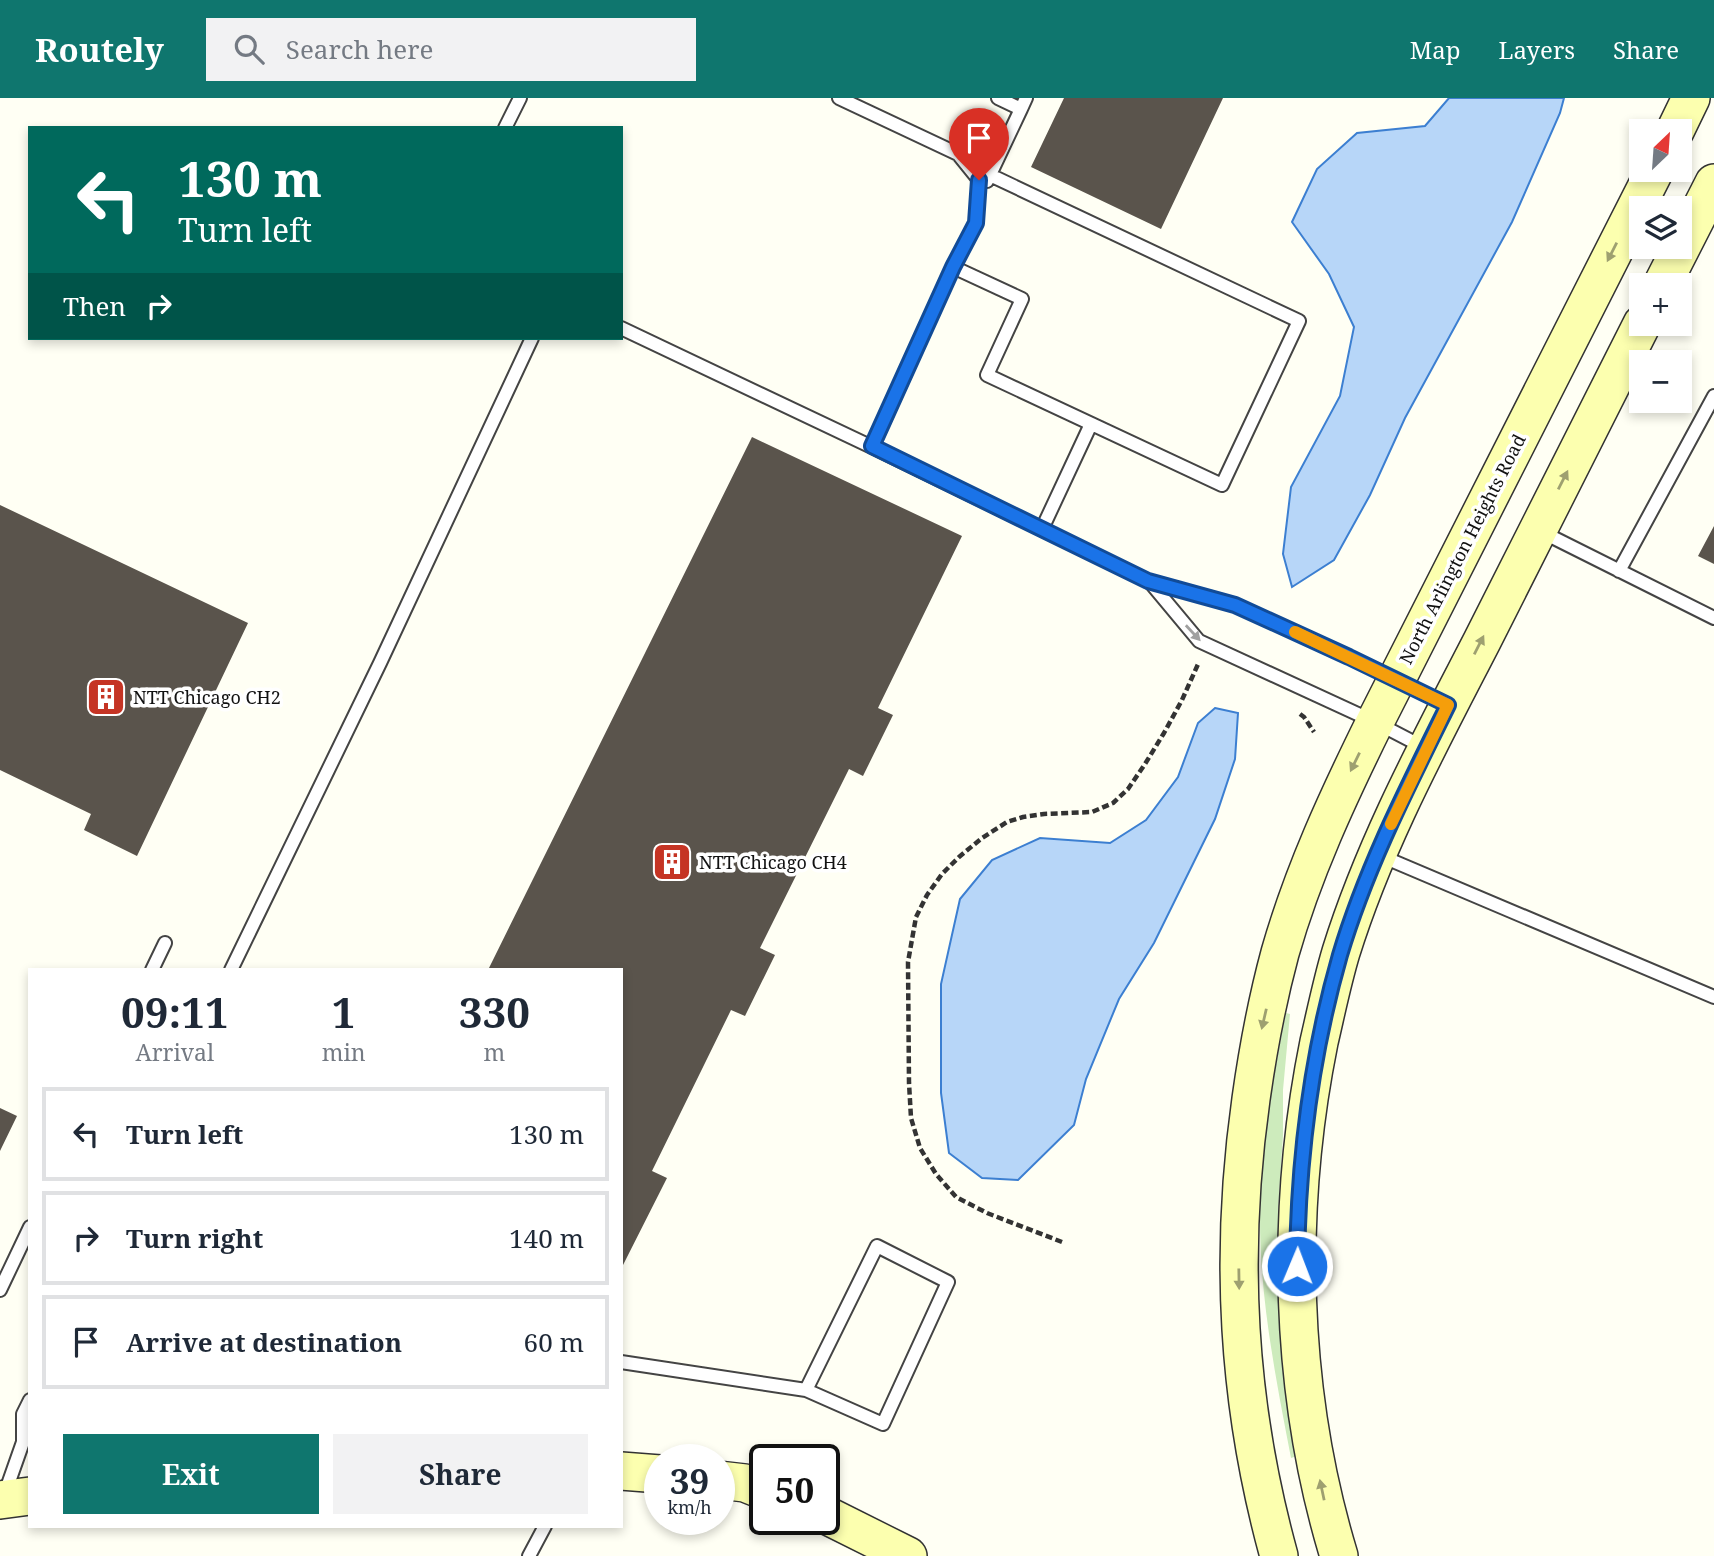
<!DOCTYPE html>
<html lang="en">
<head>
<meta charset="utf-8">
<style>
  body { margin:0; font-family:"Noto Serif",serif; background:#f2f2f3; color:#1f2937; height:100vh; display:flex; flex-direction:column; font-size:26px; white-space:nowrap }
  * { box-sizing:border-box; margin:0 }
  p { font-size:23px; color:#747a83 }
  .icon { flex:none; width:38px; height:38px; fill:none; stroke:currentColor; stroke-width:2; stroke-linecap:round; stroke-linejoin:round }
  .map { position:relative; flex:1; overflow:hidden }
  .side { position:absolute; left:28px; top:870px; width:595px; height:560px; display:flex; flex-direction:column; background:#fff; border-radius:0px; box-shadow:0 4px 10px #0003 }
  .side>* { flex:none }
  .top-card { position:absolute; left:28px; top:28px; width:595px; height:214px; border-radius:0px; box-shadow:0 4px 10px #0003; background:#00695c; color:#fff; overflow:hidden }
  .needle { width:46px; rotate:25deg }
  .fabs { position:absolute; left:1629px; top:21px; display:grid; gap:14px }
  .fabs a { display:grid; place-items:center; width:63px; height:63px; border-radius:0px; background:#fff; box-shadow:0 4px 10px #0003; font-size:35px }
  .speed { position:absolute; left:644px; top:1346px; display:flex; gap:14px; font-size:35px; font-weight:700; text-align:center }
  .speed>* { display:grid; place-content:center; width:91px; height:91px; border-radius:50%; background:#fff; box-shadow:0 4px 10px #0003; line-height:1 }
  .speed small { font-size:18px; font-weight:400 }
  .speed .limit { border:4px solid #111; border-radius:10px; background:#fff; color:#111 }
  .pin { position:absolute; display:grid; place-items:center; width:60px; height:60px; color:#fff; margin:-72px -30px; border-radius:50% 50% 50% 0; rotate:-45deg; box-shadow:0 0 7px #0007 }
  .pin .icon { rotate:45deg }
  .me { position:absolute; width:77px; margin:-38px; rotate:1deg; stroke-linejoin:round; filter:drop-shadow(0 0 5px #0008) }
  .turn { display:flex; align-items:center; gap:24px; height:147px; padding:0 35px; font-size:32px }
  .turn .icon { width:91px; height:91px; stroke-width:2.5 }
  .turn b { display:block; font-size:49px; line-height:60px }
  .then { display:flex; align-items:center; height:66px; padding:0 35px; background:#0003; gap:14px; font-size:26px }
  .eta { display:flex; justify-content:space-evenly; align-items:center; height:119px; text-align:center }
  .eta b { font-size:42px; font-weight:700; line-height:49px }
  .cta { display:flex; gap:14px; margin-top:auto; padding:14px 35px }
  .cta a { flex:1; height:80px; border-radius:0px; background:#0f766e; color:#fff; font-size:28px; font-weight:700; line-height:80px; text-align:center }
  .cta a+a { background:#f2f2f3; color:#1f2937 }
  ul { padding:0; list-style:none }
  li { display:flex; align-items:center; gap:21px; height:94px; margin:0 14px 10px; padding:0 21px; border:4px solid #e0e1e3; border-radius:0px }
  li div { flex:1 }
  li b { display:block; font-size:26px }
  li em { font-style:normal }
  header { display:flex; align-items:center; gap:42px; box-sizing:border-box; height:98px; padding:0 35px; background:#0f766e; color:#fff }
  header strong { font-size:33px }
  nav { display:flex; gap:38px; margin-inline-start:auto; font-size:24px }
  .search { width:490px; height:63px; background:#f2f2f3; display:flex; align-items:center; gap:18px; box-sizing:border-box; padding:0 24px; border-radius:0px; color:#747a83; font-size:26px }
  .map>svg:first-child { display:block }
  .green { fill:#cdebbc }
  .water { fill:#b7d6f8; stroke:#3c7fd1; stroke-width:2 }
  .building { fill:#5a544c }
  .lines { fill:none; stroke-linecap:round; stroke-linejoin:round }
  .lane-casing { stroke:#444; stroke-width:16 }
  .secondary-casing { stroke:#333; stroke-width:40 }
  .path { stroke:#333; stroke-width:4.5; stroke-dasharray:7 3.5; stroke-linecap:butt }
  .lane { stroke:#fff; stroke-width:12 }
  .secondary { stroke:#fcffaf; stroke-width:37 }
  .oneway { fill:#9ea070 }
  .oneway2 { fill:#a0a0a0 }
  .route-casing { stroke:#114b97; stroke-width:18 }
  .route { stroke:#1a73e8; stroke-width:12 }
  .slow { stroke:#f59e0b; stroke-width:12 }
  .labels { text-anchor:middle; dominant-baseline:central; stroke-width:7; stroke-linejoin:round; paint-order:stroke }
  .street-label { font-size:18px; fill:#111; stroke:#fff }
  .poi-label { font-size:18px; fill:#111; stroke:#fff; text-anchor:start }
</style>
</head>
<body>
<header>
<strong>Routely</strong>
<div class="search"><svg class="icon" aria-label="search" viewBox="0 0 24 24"><circle cx="10" cy="10" r="6"/><path d="M15 15l6 6"/></svg>Search here</div>
<nav><a>Map</a><a>Layers</a><a>Share</a></nav>
</header>
<div class="map">
<svg width="1714" height="1458" viewBox="0 0 1714 1458">
  <rect width="100%" height="100%" fill="#fffff4"/>
  <path class="green" d="M 1286,915 L 1290,916 L 1283,992 L 1283,1037 L 1278,1114 L 1278,1172 L 1284,1268 L 1288,1308 L 1297,1358 L 1291,1360 C 1276,1282 1260,1202 1260,1122 C 1260,1052 1272,984 1286,915 Z"/>
  <path class="water" d="M 1449,0 L 1564,0 L 1560,15 L 1512,124 L 1405,320 L 1370,397 L 1334,462 L 1292,489 L 1283,456 L 1291,389 L 1340,298 L 1354,229 L 1329,176 L 1292,124 L 1317,71 L 1357,35 L 1425,28 Z
    M 1215,610 L 1238,615 L 1235,661 L 1215,721 L 1154,845 L 1119,901 L 1086,981 L 1074,1027 L 1018,1082 L 982,1080 L 949,1055 L 941,995 L 941,886 L 960,801 L 992,762 L 1040,740 L 1110,745 L 1146,722 L 1178,679 L 1198,625 Z"/>
  <path class="building" d="M 1064,0 L 1223,0 L 1161,131 L 1031,69 Z
    M 752,339 L 962,438 L 878,610 L 893,617 L 863,678 L 849,671 L 760,850 L 775,857 L 745,918 L 731,912 L 652,1073 L 667,1080 L 621,1171 L 621,872 L 488,872 Z
    M 0,407 L 248,525 L 137,758 L 84,732 L 91,716 L 0,672 Z
    M 1714,428 L 1714,466 L 1698,458 Z
    M 0,1010 L 17,1018 L 0,1053 Z"/>
  <g class="lines">
    <g class="lane-casing">
      <path id="lane" d="M 839,0 L 958,56 L 979,82 L 976,125 L 953,169 L 872,349 L 1148,483 L 1235,507 L 1349,559 L 1446,606
        M 998,0 L 1021,11 L 1026,0
        M 505,30 L 520,0
        M 987,83 L 1021,11
        M 953,169 L 1022,201 L 987,277 L 1222,387 L 1299,223 L 990,77
        M 621,230 L 872,349
        M 1042,431 L 1091,326
        M 1542,434 L 1714,520
        M 1619,473 L 1714,298
        M 1149,483 L 1199,543 L 1375,624 L 1425,650
        M 1381,758 L 1714,899
        M 152,872 L 165,845
        M 231,872 L 380,565 L 532,240
        M 0,1192 L 30,1129
        M 621,1264 L 806,1292 L 883,1326 L 948,1184 L 877,1148 L 806,1292
        M 5,1395 L 23,1344 L 23,1316 L 30,1302
        M 529,1458 L 545,1428"/>
    </g>
    <g class="secondary-casing">
      <path id="secondary" d="M 1675,33 L 1691,0
        M 1662,187 L 1714,85
        M 621,1373 L 660,1376
        M 719,1382 L 745,1385 L 765,1393
        M 0,1402 L 30,1398
        M 824,1416 L 908,1458
        M 1279,1458 C 1237,1306 1229,1157 1251,1001 C 1258,951 1267,903 1280,855 C 1303,774 1338,699 1375,624 L 1655,72
        M 1339,1458 C 1289,1294 1285,1112 1319,944 C 1326,914 1332,884 1341,854 C 1375,745 1430,644 1482,543 C 1536,437 1589,331 1642,226"/>
    </g>
    <path class="path" d="M 1300,616 L 1304,619 L 1314,634
      M 1062,1144 L 987,1115 L 956,1099 L 936,1076 L 920,1050 L 911,1020 L 909,985 L 908,864 L 916,819 L 927,797 L 942,776 L 959,759 L 982,740 L 1007,724 L 1023,719 L 1044,716 L 1092,714 L 1113,705 L 1128,691 L 1145,666 L 1164,635 L 1182,602 L 1199,564"/>
    <use href="#lane" class="lane"/>
    <use href="#secondary" class="secondary"/>
  </g>
  <defs><path id="oneway-solid" d="M-6-.8H1V-3.2L6.5 0L1 3.2V.8H-6Z" transform="scale(1.75)"/></defs>
  <g class="oneway">
    <use href="#oneway-solid" transform="translate(1612 154) rotate(117)"/>
    <use href="#oneway-solid" transform="translate(1563 382) rotate(-63)"/>
    <use href="#oneway-solid" transform="translate(1479 547) rotate(-63)"/>
    <use href="#oneway-solid" transform="translate(1355 664) rotate(116)"/>
    <use href="#oneway-solid" transform="translate(1264 921) rotate(103)"/>
    <use href="#oneway-solid" transform="translate(1239 1181) rotate(89)"/>
    <use href="#oneway-solid" transform="translate(1322 1392) rotate(-102)"/>
  </g>
  <use class="oneway2" href="#oneway-solid" transform="translate(1193 535) rotate(47)"/>
  <g class="lines">
    <g class="route-casing">
      <path id="route" d="M 979,82 L 976,125 L 953,169 L 872,348 L 1148,483 L 1235,507 L 1349,559 L 1448,607 C 1408,688 1366,770 1340,857 C 1311,958 1298,1062 1297,1168"/>
    </g>
    <use href="#route" class="route"/>
    <path class="slow" d="M 1295,534 L 1448,607 L 1391,726"/>
  </g>
  <defs>
    <g id="building-square" transform="scale(2.0125)"><rect x="-9" y="-9" width="18" height="18" rx="4" fill="#c53424" stroke="#fff"/><path d="M-4-6H4V6H1V3H-1V6H-4ZM-2.5-4.3h1.7v1.8h-1.7ZM.8-4.3h1.7v1.8H.8ZM-2.5-1h1.7V.8h-1.7ZM.8-1h1.7V.8H.8Z" fill="#fff"/></g>
  </defs>
  <g fill-rule="evenodd">
    <use href="#building-square" x="106" y="599"/>
    <use href="#building-square" x="672" y="764"/>
  </g>
  <g class="labels">
    <g class="street-label">
      <text transform="translate(1462 451) rotate(-63)">North Arlington Heights Road</text>
    </g>
    <g class="poi-label">
      <text x="133" y="599">NTT Chicago CH2</text>
      <text x="699" y="764">NTT Chicago CH4</text>
    </g>
  </g>
</svg>
<div class="fabs">
<a><svg class="needle" viewBox="-14 -14 28 28"><path d="M0-13l5 13h-10z" fill="#e53935"/><path d="M0 13l5-13h-10z" fill="#747a83"/></svg></a>
<a><svg class="icon" aria-label="layers" viewBox="0 0 24 24"><path d="M12 4l9 5-9 5-9-5zM3 14l9 5 9-5"/></svg></a>
<a>+</a>
<a>−</a>
</div>
<div class="speed"><div>39<small>km/h</small></div><div class="limit">50</div></div>
<div class="pin" style="left:979px;top:82px;background:#d93025"><svg class="icon" aria-label="arrive" viewBox="0 0 24 24"><path d="M6 21V4h12l-3 4 3 4H6"/></svg></div>
<svg class="me" style="left:1297px;top:1168px" viewBox="-20 -20 40 40"><circle r="17" fill="#1a73e8" stroke="#fff" stroke-width="3"/><path d="M0-11L8 9 0 5-8 9z" fill="#fff"/></svg>
<div class="top-card">
<div class="turn"><svg class="icon" aria-label="left" viewBox="0 0 24 24"><path d="M17 20v-9H6M10 6l-5 5 5 5"/></svg><div><b>130 m</b>Turn left</div></div>
<div class="then">Then<svg class="icon" aria-label="right" viewBox="0 0 24 24"><path d="M7 20v-9h11M14 6l5 5-5 5"/></svg></div>
</div>
<section class="side">
<div class="eta">
<div><b>09:11</b><p>Arrival</p></div>
<div><b>1</b><p>min</p></div>
<div><b>330</b><p>m</p></div>
</div>
<ul>
<li><svg class="icon" aria-label="left" viewBox="0 0 24 24"><path d="M17 20v-9H6M10 6l-5 5 5 5"/></svg><div><b>Turn left</b></div><em>130 m</em></li>
<li><svg class="icon" aria-label="right" viewBox="0 0 24 24"><path d="M7 20v-9h11M14 6l5 5-5 5"/></svg><div><b>Turn right</b></div><em>140 m</em></li>
<li><svg class="icon" aria-label="arrive" viewBox="0 0 24 24"><path d="M6 21V4h12l-3 4 3 4H6"/></svg><div><b>Arrive at destination</b></div><em>60 m</em></li>
</ul>
<div class="cta"><a>Exit</a><a>Share</a></div>
</section>
</div>
</body>
</html>
